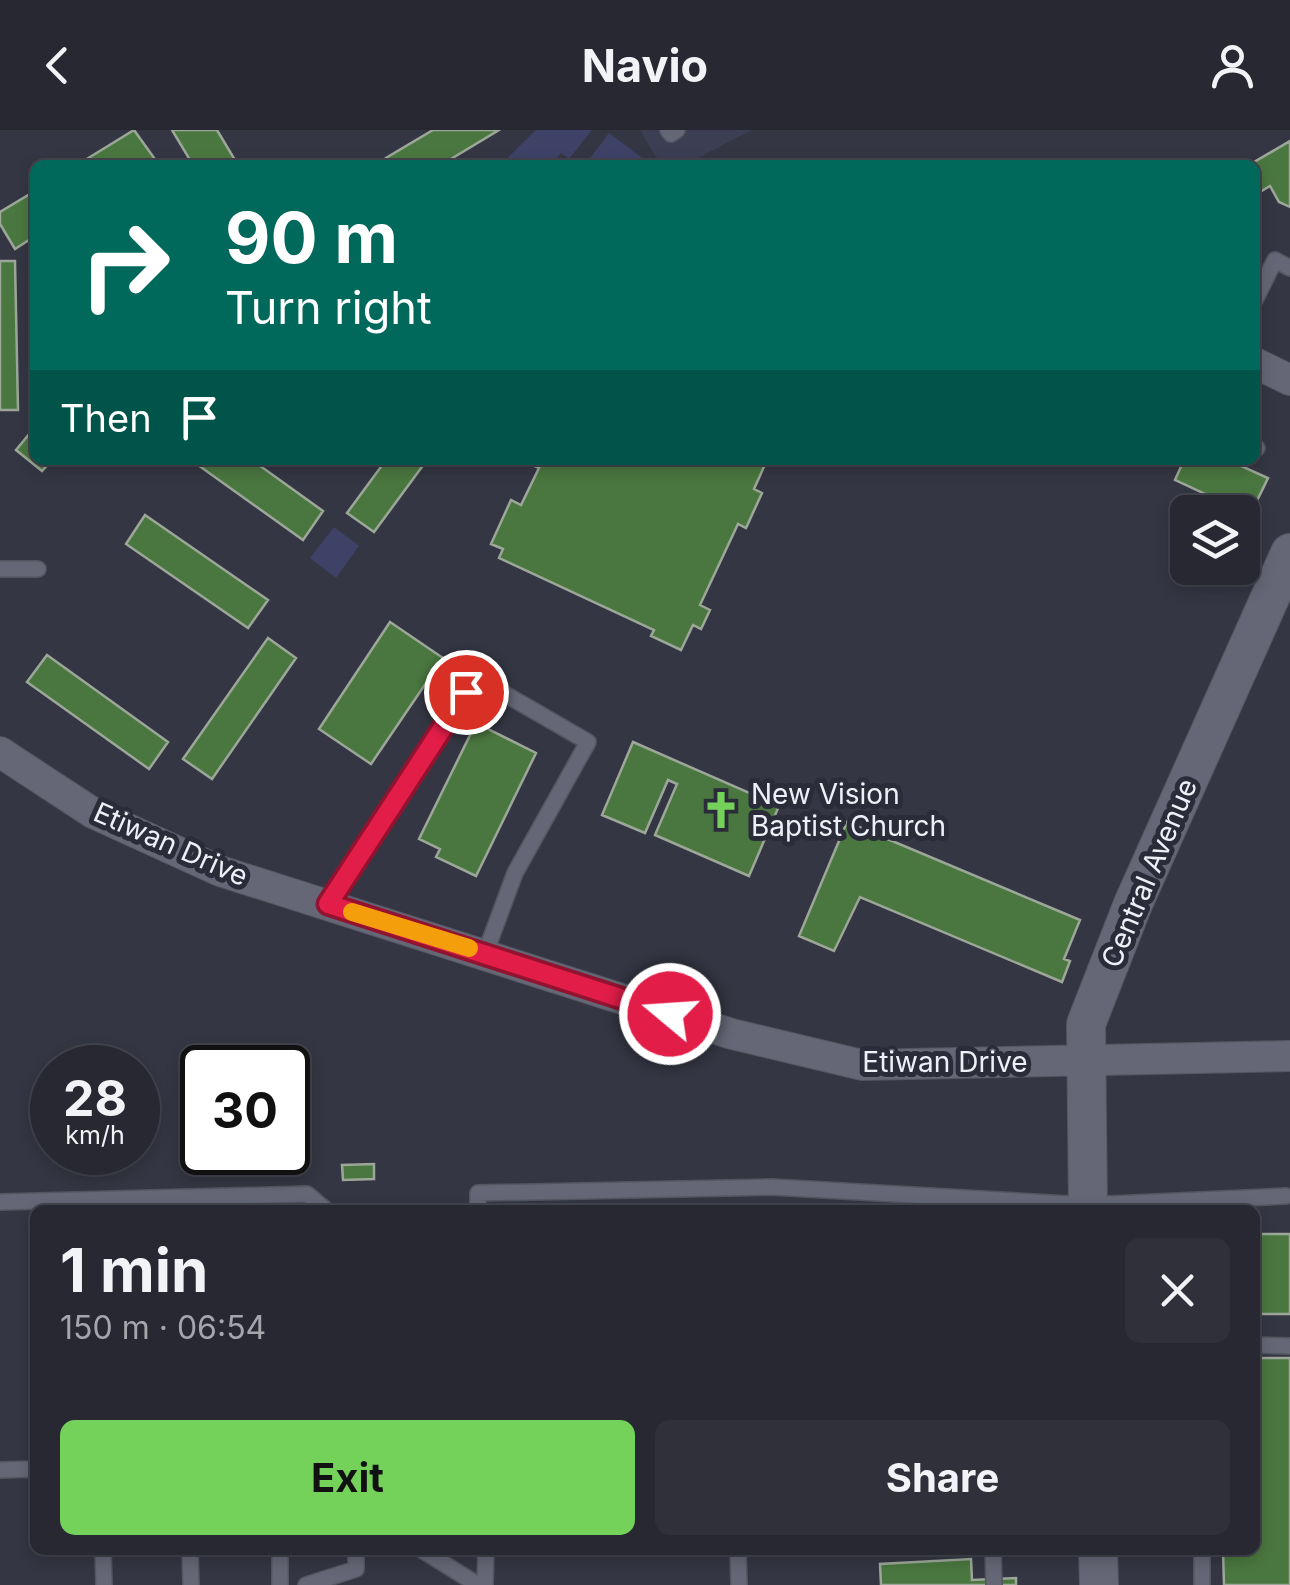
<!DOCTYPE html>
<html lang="en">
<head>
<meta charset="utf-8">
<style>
  body { margin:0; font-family:Inter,sans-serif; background:#2f303a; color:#f1f3f6; height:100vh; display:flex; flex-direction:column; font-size:38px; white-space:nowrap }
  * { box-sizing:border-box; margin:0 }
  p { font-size:32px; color:#a4a6ac }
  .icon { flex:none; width:55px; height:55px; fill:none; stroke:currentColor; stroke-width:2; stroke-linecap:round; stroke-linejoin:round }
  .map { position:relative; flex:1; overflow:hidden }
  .details { position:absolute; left:30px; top:1075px; width:1230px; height:350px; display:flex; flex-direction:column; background:#272832; border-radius:15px; box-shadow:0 5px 15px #0003,0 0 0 2px #43444d }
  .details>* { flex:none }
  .banner { position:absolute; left:30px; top:30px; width:1230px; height:305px; border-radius:15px; box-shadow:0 5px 15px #0003,0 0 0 2px #43444d; background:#00695c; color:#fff; overflow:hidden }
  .buttons { position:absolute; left:1170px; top:365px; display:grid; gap:20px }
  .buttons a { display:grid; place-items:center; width:90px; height:90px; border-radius:15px; background:#272832; box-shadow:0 5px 15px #0003,0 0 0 2px #43444d; font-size:50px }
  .speed { position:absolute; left:30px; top:915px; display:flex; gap:20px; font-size:50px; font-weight:700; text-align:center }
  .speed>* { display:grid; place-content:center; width:130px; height:130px; border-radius:50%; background:#272832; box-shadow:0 5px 15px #0003,0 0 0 2px #43444d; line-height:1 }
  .speed small { font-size:25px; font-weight:400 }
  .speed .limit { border:5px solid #111; border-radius:15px; background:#fff; color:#111 }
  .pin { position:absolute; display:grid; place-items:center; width:85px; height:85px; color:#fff; margin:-42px; border:5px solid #fff; border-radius:50%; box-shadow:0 2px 10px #0007 }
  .me { position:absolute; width:110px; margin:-55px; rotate:288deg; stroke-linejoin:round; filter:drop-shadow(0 0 8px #0008) }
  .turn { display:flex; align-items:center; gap:35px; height:210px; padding:0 30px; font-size:45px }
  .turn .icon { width:130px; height:130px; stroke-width:2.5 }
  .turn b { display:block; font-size:70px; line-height:85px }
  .then { display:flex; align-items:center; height:95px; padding:0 30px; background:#0003; gap:20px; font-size:38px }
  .round { display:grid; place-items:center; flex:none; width:105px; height:105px; border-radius:15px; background:#2f303a }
  .overview { display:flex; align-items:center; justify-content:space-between; height:170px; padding:0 30px }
  h1 { font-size:60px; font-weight:700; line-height:75px }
  .action { display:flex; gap:20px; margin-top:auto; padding:20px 30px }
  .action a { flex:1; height:115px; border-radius:15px; background:#74d25b; color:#111; font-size:40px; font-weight:700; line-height:115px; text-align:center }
  .action a+a { background:#2f303a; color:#f1f3f6 }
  header { display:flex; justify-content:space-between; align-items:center; height:130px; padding:0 30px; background:#272832; font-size:45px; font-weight:700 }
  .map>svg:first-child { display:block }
  .built { fill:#3c3f53 }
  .green { fill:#3e4267 }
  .building { fill:#4a773f; stroke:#9ca799; stroke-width:2.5 }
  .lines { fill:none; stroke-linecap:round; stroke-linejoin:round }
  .service-casing { stroke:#535560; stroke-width:18 }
  .minor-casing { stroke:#535560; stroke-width:32 }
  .tertiary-casing { stroke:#535560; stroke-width:40 }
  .service { stroke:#656776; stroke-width:15 }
  .minor { stroke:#656776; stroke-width:30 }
  .tertiary { stroke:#656776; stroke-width:38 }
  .route-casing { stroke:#92132f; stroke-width:25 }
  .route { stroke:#e11d48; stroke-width:18 }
  .slow { stroke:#f59e0b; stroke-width:18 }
  .labels { text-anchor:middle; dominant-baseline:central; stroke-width:10; stroke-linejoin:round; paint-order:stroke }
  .poi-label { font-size:28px; fill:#eef0f8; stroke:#2a2c39; text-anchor:start }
  .street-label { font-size:28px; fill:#eef0f8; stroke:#2a2c39 }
</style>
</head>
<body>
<header><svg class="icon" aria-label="back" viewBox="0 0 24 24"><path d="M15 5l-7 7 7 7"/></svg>Navio<svg class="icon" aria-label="person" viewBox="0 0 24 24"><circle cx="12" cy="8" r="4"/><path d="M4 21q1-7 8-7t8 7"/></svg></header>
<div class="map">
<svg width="1290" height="1455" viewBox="0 0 1290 1455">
  <rect width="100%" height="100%" fill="#343643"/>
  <path class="built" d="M 640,0 L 752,0 L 684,35 L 656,27 Z"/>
  <path class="green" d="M 536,0 L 592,0 L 569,29 L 561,23 L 551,35 L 500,35 Z
    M 609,3 L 649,33 L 647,35 L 585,35 Z
    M 334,397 L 359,416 L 336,448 L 310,428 Z"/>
  <path class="building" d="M 134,0 L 157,32 L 77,35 Z
    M 172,0 L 217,0 L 238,35 L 193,35 Z
    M 433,0 L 499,0 L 441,35 L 390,35 L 386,28 Z
    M 1290,11 L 1290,77 L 1279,72 L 1270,56 L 1255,65 L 1255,35 L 1249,35 Z
    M 35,61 L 35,106 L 15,119 L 0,94 L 0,82 Z
    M 0,131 L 15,131 L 18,280 L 0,280 Z
    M 35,297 L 35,330 L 52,330 L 42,341 L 16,320 Z
    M 191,330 L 252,330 L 323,381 L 303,410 Z
    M 386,330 L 427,330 L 374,402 L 347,383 Z
    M 522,330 L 767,330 L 754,359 L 762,363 L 746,398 L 738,394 L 700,475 L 710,480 L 701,499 L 693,495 L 681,520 L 651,506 L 654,500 L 499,428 L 503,419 L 491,414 L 511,370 L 521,375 L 539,338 Z
    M 1184,330 L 1228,330 L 1268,348 L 1250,385 L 1175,350 Z
    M 145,385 L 268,470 L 248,498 L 126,414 Z
    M 390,492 L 443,528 L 371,634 L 319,599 Z
    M 268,508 L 296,528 L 212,649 L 183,629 Z
    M 47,525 L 168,612 L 149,639 L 27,552 Z
    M 476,593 L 536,623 L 476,746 L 436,727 L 440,719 L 419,709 Z
    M 633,612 L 779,676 L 749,746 L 655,705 L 677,654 L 668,650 L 645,703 L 602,685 Z
    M 847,692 L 1080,790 L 1064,829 L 1070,831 L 1062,852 L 860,767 L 834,821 L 799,806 Z
    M 374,1034 L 374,1049 L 343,1050 L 342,1035 Z
    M 1255,1104 L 1290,1104 L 1290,1184 L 1255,1184 Z
    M 1255,1228 L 1290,1228 L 1290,1455 L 1224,1455 L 1223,1420 L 1255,1420 Z
    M 971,1429 L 972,1450 L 1016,1448 L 1016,1455 L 881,1455 L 880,1434 Z"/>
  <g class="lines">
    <g class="service-casing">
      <path id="service" d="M 668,0 L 671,4 L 677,0
        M 1255,170 L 1275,130 L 1290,138
        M 1255,317 L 1257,318
        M 0,439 L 38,439
        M 328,774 L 466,562
        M 485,824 L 515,743 L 588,612 L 505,564
        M 0,1072 L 307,1064 L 326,1080
        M 478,1080 L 478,1063 L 772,1057 L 1088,1075 L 1286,1066
        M 1255,1215 L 1290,1216
        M 0,1340 L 35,1339
        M 103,1420 L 104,1455
        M 190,1420 L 191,1455
        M 280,1420 L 280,1455
        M 422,1420 L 478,1455
        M 738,1420 L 739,1455
        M 993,1420 L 994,1455
        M 1202,1420 L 1202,1455
        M 306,1455 L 356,1439 L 356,1420
        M 485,1455 L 486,1420"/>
    </g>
    <g class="minor-casing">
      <path id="minor" d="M 1255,233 L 1290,250
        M 0,622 L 93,683 L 220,741 L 732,904 L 862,935 L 1290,926"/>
    </g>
    <g class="tertiary-casing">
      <path id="tertiary" d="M 1088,1080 L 1086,894 L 1133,774 L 1290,423
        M 1098,1420 L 1099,1455"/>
    </g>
    <use href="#service" class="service"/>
    <use href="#minor" class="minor"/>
    <use href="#tertiary" class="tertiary"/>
  </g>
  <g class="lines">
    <g class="route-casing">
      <path id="route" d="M 466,562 L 328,774 L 670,884"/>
    </g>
    <use href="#route" class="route"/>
    <path class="slow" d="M 352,782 L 469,818"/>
  </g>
  <defs>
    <g id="church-bare" transform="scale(3)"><path d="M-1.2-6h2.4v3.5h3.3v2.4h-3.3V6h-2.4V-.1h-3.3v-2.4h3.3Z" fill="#74d25b" stroke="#2a2c39" stroke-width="2.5" paint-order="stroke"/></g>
  </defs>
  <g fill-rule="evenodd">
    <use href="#church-bare" x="721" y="680"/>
  </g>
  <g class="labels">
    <g class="poi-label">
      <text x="751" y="664">New Vision<tspan x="751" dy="32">Baptist Church</tspan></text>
    </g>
    <g class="street-label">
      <text transform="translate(171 714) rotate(24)">Etiwan Drive</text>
      <text transform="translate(1149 743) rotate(-67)">Central Avenue</text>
      <text x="945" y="932">Etiwan Drive</text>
    </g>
  </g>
</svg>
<div class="buttons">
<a><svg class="icon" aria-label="layers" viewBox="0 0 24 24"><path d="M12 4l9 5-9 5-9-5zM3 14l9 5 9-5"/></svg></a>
</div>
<div class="speed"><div>28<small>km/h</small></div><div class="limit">30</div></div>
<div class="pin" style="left:466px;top:562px;background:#d93025"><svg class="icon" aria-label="arrive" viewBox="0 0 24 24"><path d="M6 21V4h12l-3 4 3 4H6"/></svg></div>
<svg class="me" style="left:670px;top:884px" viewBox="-20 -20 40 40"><circle r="17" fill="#e11d48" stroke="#fff" stroke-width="3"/><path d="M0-11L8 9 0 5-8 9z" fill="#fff"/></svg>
<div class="banner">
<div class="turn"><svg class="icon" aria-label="right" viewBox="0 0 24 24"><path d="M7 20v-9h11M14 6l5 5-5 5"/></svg><div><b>90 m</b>Turn right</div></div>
<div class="then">Then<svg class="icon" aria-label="arrive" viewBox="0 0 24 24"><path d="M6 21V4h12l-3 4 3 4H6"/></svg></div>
</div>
<section class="details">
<div class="overview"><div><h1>1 min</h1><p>150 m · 06:54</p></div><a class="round"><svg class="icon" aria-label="close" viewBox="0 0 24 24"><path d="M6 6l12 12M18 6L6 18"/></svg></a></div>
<div class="action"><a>Exit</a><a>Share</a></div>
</section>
</div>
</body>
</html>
